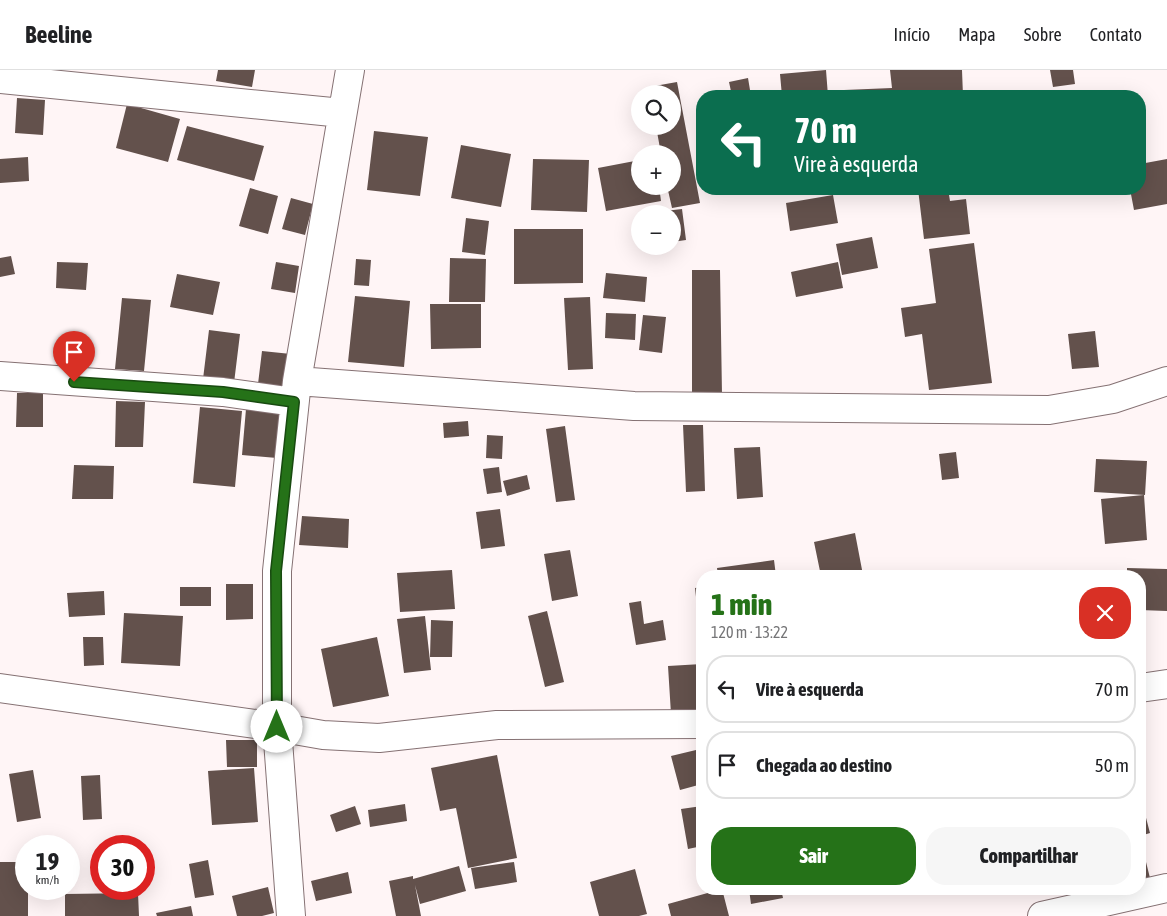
<!DOCTYPE html>
<html lang="pt">
<head>
<meta charset="utf-8">
<style>
  body { margin:0; font-family:"Asap Condensed",sans-serif; background:#f6f6f6; color:#202124; height:100vh; display:flex; flex-direction:column; font-size:19px; white-space:nowrap }
  * { box-sizing:border-box; margin:0 }
  p { font-size:16px; color:#757577 }
  .icon { flex:none; width:28px; height:28px; fill:none; stroke:currentColor; stroke-width:2; stroke-linecap:round; stroke-linejoin:round }
  .map { position:relative; flex:1; overflow:hidden }
  .sheet { position:absolute; left:696px; top:500px; width:450px; height:325px; display:flex; flex-direction:column; background:#fff; border-radius:20px; box-shadow:0 5px 20px #0002 }
  .sheet>* { flex:none }
  .hud { position:absolute; left:696px; top:20px; width:450px; height:105px; border-radius:20px; box-shadow:0 5px 20px #0002; background:#0b6e4f; color:#fff; overflow:hidden }
  .buttons { position:absolute; left:631px; top:15px; display:grid; gap:10px }
  .buttons a { display:grid; place-items:center; width:50px; height:50px; border-radius:50%; background:#fff; box-shadow:0 5px 20px #0002; font-size:25px }
  .speed { position:absolute; left:15px; top:765px; display:flex; gap:10px; font-size:25px; font-weight:700; text-align:center }
  .speed>* { display:grid; place-content:center; width:65px; height:65px; border-radius:50%; background:#fff; box-shadow:0 5px 20px #0002; line-height:1 }
  .speed small { font-size:12px; font-weight:400 }
  .speed .limit { border:8px solid #d22; background:#fff; color:#111 }
  .pin { position:absolute; display:grid; place-items:center; width:42px; height:42px; color:#fff; margin:-51px -21px; border-radius:50% 50% 50% 0; rotate:-45deg; box-shadow:0 0 5px #0007 }
  .pin .icon { rotate:45deg }
  .me { position:absolute; width:55px; margin:-28px; rotate:0deg; stroke-linejoin:round; filter:drop-shadow(0 0 4px #0008) }
  .turn { display:flex; align-items:center; gap:18px; height:105px; padding:0 15px; font-size:22px }
  .turn .icon { width:65px; height:65px; stroke-width:2.5 }
  .turn b { display:block; font-size:35px; line-height:42px }
  .round { display:grid; place-items:center; flex:none; width:52px; height:52px; border-radius:20px; background:#f6f6f6 }
  .overview { display:flex; align-items:center; justify-content:space-between; height:85px; padding:0 15px }
  h1 { font-size:30px; font-weight:800; line-height:38px; color:#257218 }
  .primary-button { display:flex; gap:10px; margin-top:auto; padding:10px 15px }
  .primary-button a { flex:1; height:58px; border-radius:20px; background:#257218; color:#fff; font-size:20px; font-weight:800; line-height:58px; text-align:center }
  .primary-button a+a { background:#f6f6f6; color:#202124 }
  ul { padding:0; list-style:none }
  li { display:flex; align-items:center; gap:15px; height:68px; margin:0 10px 8px; padding:0 5px; border:2px solid #e0e0e0; border-radius:20px }
  li div { flex:1 }
  li b { display:block; font-size:19px }
  li em { font-style:normal }
  header { display:flex; align-items:center; gap:30px; box-sizing:border-box; height:70px; padding:0 25px; background:#fff; border-bottom:1px solid #e0e0e0 }
  header strong { font-size:24px }
  nav { display:flex; gap:28px; margin-inline-start:auto; font-size:18px }
  .map>svg:first-child { display:block }
  .building { fill:#63514c }
  .lines { fill:none; stroke-linecap:round; stroke-linejoin:round }
  .street-casing { stroke:#857173; stroke-width:30 }
  .street { stroke:#fff; stroke-width:28 }
  .route-casing { stroke:#184a10; stroke-width:12 }
  .route { stroke:#257218; stroke-width:9 }
</style>
</head>
<body>
<header>
<strong>Beeline</strong>
<nav><a>Início</a><a>Mapa</a><a>Sobre</a><a>Contato</a></nav>
</header>
<div class="map">
<svg width="1167" height="846" viewBox="0 0 1167 846">
  <rect width="100%" height="100%" fill="#fff5f6"/>
  <path class="building" d="M 218,0 L 255,0 L 252,17 L 216,11 Z
    M 826,0 L 828,26 L 782,26 L 780,4 Z
    M 890,0 L 962,0 L 963,26 L 845,26 L 844,20 L 892,18 Z
    M 1050,0 L 1073,0 L 1075,14 L 1053,17 Z
    M 748,8 L 751,26 L 732,26 L 729,12 Z
    M 677,12 L 700,133 L 672,138 L 667,116 L 672,116 L 672,84 L 661,84 L 656,56 L 672,56 L 672,24 L 650,24 L 649,17 Z
    M 17,28 L 45,30 L 43,65 L 15,63 Z
    M 127,34 L 180,49 L 168,92 L 116,78 Z
    M 187,56 L 264,76 L 254,111 L 177,90 Z
    M 374,61 L 428,67 L 420,126 L 367,120 Z
    M 461,75 L 511,84 L 501,137 L 451,128 Z
    M 28,87 L 29,111 L 0,113 L 0,89 Z
    M 533,89 L 589,90 L 587,142 L 531,140 Z
    M 1167,89 L 1167,134 L 1134,140 L 1130,119 L 1140,119 L 1140,94 Z
    M 640,90 L 640,116 L 659,116 L 661,131 L 606,141 L 598,98 Z
    M 250,118 L 278,126 L 268,164 L 239,156 Z
    M 783,119 L 810,119 L 810,120 L 784,125 Z
    M 918,119 L 948,119 L 950,131 L 966,129 L 970,164 L 924,169 Z
    M 833,125 L 838,153 L 790,161 L 786,133 Z
    M 291,128 L 313,134 L 305,165 L 282,159 Z
    M 682,139 L 686,170 L 672,172 L 672,144 L 666,144 L 665,141 Z
    M 466,148 L 489,151 L 485,185 L 462,182 Z
    M 514,159 L 583,159 L 583,213 L 514,214 Z
    M 872,167 L 878,198 L 842,205 L 836,174 Z
    M 974,173 L 992,313 L 929,320 L 922,264 L 905,267 L 901,238 L 936,233 L 929,179 Z
    M 11,186 L 15,204 L 0,207 L 0,188 Z
    M 450,188 L 486,189 L 485,232 L 449,232 Z
    M 356,189 L 371,190 L 369,216 L 354,215 Z
    M 57,192 L 88,193 L 86,220 L 56,218 Z
    M 276,192 L 299,196 L 295,223 L 271,219 Z
    M 838,192 L 843,218 L 796,227 L 791,202 Z
    M 692,200 L 720,200 L 722,325 L 692,325 Z
    M 606,203 L 647,207 L 645,232 L 603,228 Z
    M 177,204 L 220,212 L 213,245 L 170,237 Z
    M 355,226 L 410,231 L 404,297 L 348,292 Z
    M 590,227 L 593,299 L 568,300 L 564,228 Z
    M 122,228 L 151,230 L 144,301 L 115,299 Z
    M 430,234 L 481,234 L 481,278 L 431,279 Z
    M 606,243 L 636,244 L 635,270 L 605,268 Z
    M 643,245 L 666,247 L 662,283 L 639,280 Z
    M 209,260 L 240,264 L 234,313 L 203,309 Z
    M 1095,261 L 1099,297 L 1072,299 L 1068,264 Z
    M 262,281 L 291,284 L 287,317 L 258,314 Z
    M 17,323 L 43,323 L 43,357 L 16,357 Z
    M 116,331 L 145,332 L 143,377 L 115,377 Z
    M 200,337 L 242,341 L 235,417 L 193,413 Z
    M 246,339 L 280,342 L 277,388 L 242,385 Z
    M 468,351 L 469,366 L 444,368 L 443,353 Z
    M 683,355 L 703,355 L 705,421 L 686,422 Z
    M 565,356 L 575,430 L 556,432 L 546,359 Z
    M 487,365 L 503,366 L 502,389 L 486,388 Z
    M 760,377 L 763,427 L 737,429 L 734,378 Z
    M 956,382 L 959,408 L 942,410 L 939,384 Z
    M 1096,389 L 1147,391 L 1145,425 L 1094,422 Z
    M 74,395 L 114,396 L 113,429 L 72,429 Z
    M 499,397 L 502,422 L 487,424 L 483,399 Z
    M 527,405 L 530,419 L 507,426 L 503,411 Z
    M 1144,425 L 1147,470 L 1105,474 L 1101,429 Z
    M 500,439 L 505,476 L 481,479 L 476,442 Z
    M 302,446 L 349,449 L 348,478 L 299,475 Z
    M 855,463 L 863,505 L 821,506 L 814,472 Z
    M 570,480 L 578,526 L 552,531 L 544,484 Z
    M 774,490 L 776,506 L 718,506 L 717,498 Z
    M 1127,498 L 1167,499 L 1167,541 L 1140,540 L 1140,506 L 1127,506 Z
    M 452,500 L 455,539 L 400,542 L 397,503 Z
    M 226,514 L 253,514 L 253,549 L 226,550 Z
    M 180,517 L 211,517 L 211,536 L 180,536 Z
    M 702,517 L 702,571 L 701,571 L 695,518 Z
    M 104,521 L 105,545 L 69,547 L 67,523 Z
    M 641,531 L 644,554 L 663,550 L 666,570 L 636,575 L 629,533 Z
    M 547,541 L 564,612 L 545,617 L 528,546 Z
    M 124,543 L 183,546 L 180,596 L 121,593 Z
    M 425,546 L 431,600 L 404,603 L 397,549 Z
    M 431,550 L 453,551 L 452,587 L 430,587 Z
    M 83,567 L 103,567 L 104,595 L 84,596 Z
    M 377,567 L 389,626 L 333,637 L 321,579 Z
    M 702,594 L 702,641 L 671,644 L 668,596 Z
    M 226,670 L 257,670 L 257,697 L 227,697 Z
    M 696,680 L 702,707 L 702,714 L 680,720 L 671,686 Z
    M 497,685 L 517,788 L 468,798 L 456,738 L 440,741 L 431,698 Z
    M 254,698 L 258,752 L 212,755 L 208,701 Z
    M 33,700 L 41,748 L 17,752 L 9,704 Z
    M 100,705 L 102,749 L 83,750 L 81,706 Z
    M 1140,725 L 1150,763 L 1140,766 Z
    M 405,734 L 407,751 L 370,757 L 368,740 Z
    M 355,736 L 361,754 L 336,762 L 330,745 Z
    M 702,736 L 702,776 L 688,779 L 681,739 Z
    M 1141,772 L 1150,808 L 1140,811 L 1140,773 Z
    M 208,790 L 214,825 L 195,828 L 189,794 Z
    M 0,792 L 26,792 L 26,819 L 28,819 L 28,846 L 0,846 Z
    M 514,792 L 517,812 L 475,819 L 471,798 Z
    M 459,796 L 466,821 L 420,834 L 415,815 L 421,846 L 396,846 L 389,811 L 413,806 L 413,809 Z
    M 635,799 L 647,844 L 639,846 L 599,846 L 590,812 Z
    M 348,802 L 352,823 L 316,831 L 311,811 Z
    M 268,817 L 274,843 L 262,846 L 237,846 L 232,826 Z
    M 722,819 L 729,846 L 671,846 L 668,834 Z
    M 749,819 L 781,819 L 783,828 L 751,834 Z
    M 138,823 L 139,846 L 65,846 L 65,824 Z
    M 191,836 L 193,846 L 157,846 L 156,843 Z"/>
  <g class="lines">
    <g class="street-casing">
      <path id="street" d="M 0,9 L 342,43
        M 0,306 L 223,322 L 294,332
        M 297,311 L 634,336 L 1049,340 L 1113,329 L 1167,311
        M 0,618 L 277,657 L 323,665 L 379,668 L 497,655 L 702,654
        M 1140,618 L 1167,614
        M 291,846 L 277,657 L 277,501 L 297,311 L 350,0
        M 1042,846 L 1167,818"/>
    </g>
    <use href="#street" class="street"/>
  </g>
  <g class="lines">
    <g class="route-casing">
      <path id="route" d="M 74,312 L 223,322 L 294,332 L 276,501 L 277,657"/>
    </g>
    <use href="#route" class="route"/>
  </g>
</svg>
<div class="buttons">
<a><svg class="icon" aria-label="search" viewBox="0 0 24 24"><circle cx="10" cy="10" r="6"/><path d="M15 15l6 6"/></svg></a>
<a>+</a>
<a>−</a>
</div>
<div class="speed"><div>19<small>km/h</small></div><div class="limit">30</div></div>
<div class="pin" style="left:74px;top:312px;background:#d93025"><svg class="icon" aria-label="arrive" viewBox="0 0 24 24"><path d="M6 21V4h12l-3 4 3 4H6"/></svg></div>
<svg class="me" style="left:277px;top:657px" viewBox="-20 -20 40 40"><circle r="19" fill="#fff"/><path d="M0-13L10 11 0 6-10 11z" fill="#257218"/></svg>
<div class="hud">
<div class="turn"><svg class="icon" aria-label="left" viewBox="0 0 24 24"><path d="M17 20v-9H6M10 6l-5 5 5 5"/></svg><div><b>70 m</b>Vire à esquerda</div></div>
</div>
<section class="sheet">
<div class="overview"><div><h1>1 min</h1><p>120 m · 13:22</p></div><a class="round" style="background:#d93025;color:#fff"><svg class="icon" aria-label="close" viewBox="0 0 24 24"><path d="M6 6l12 12M18 6L6 18"/></svg></a></div>
<ul>
<li><svg class="icon" aria-label="left" viewBox="0 0 24 24"><path d="M17 20v-9H6M10 6l-5 5 5 5"/></svg><div><b>Vire à esquerda</b></div><em>70 m</em></li>
<li><svg class="icon" aria-label="arrive" viewBox="0 0 24 24"><path d="M6 21V4h12l-3 4 3 4H6"/></svg><div><b>Chegada ao destino</b></div><em>50 m</em></li>
</ul>
<div class="primary-button"><a>Sair</a><a>Compartilhar</a></div>
</section>
</div>
</body>
</html>
